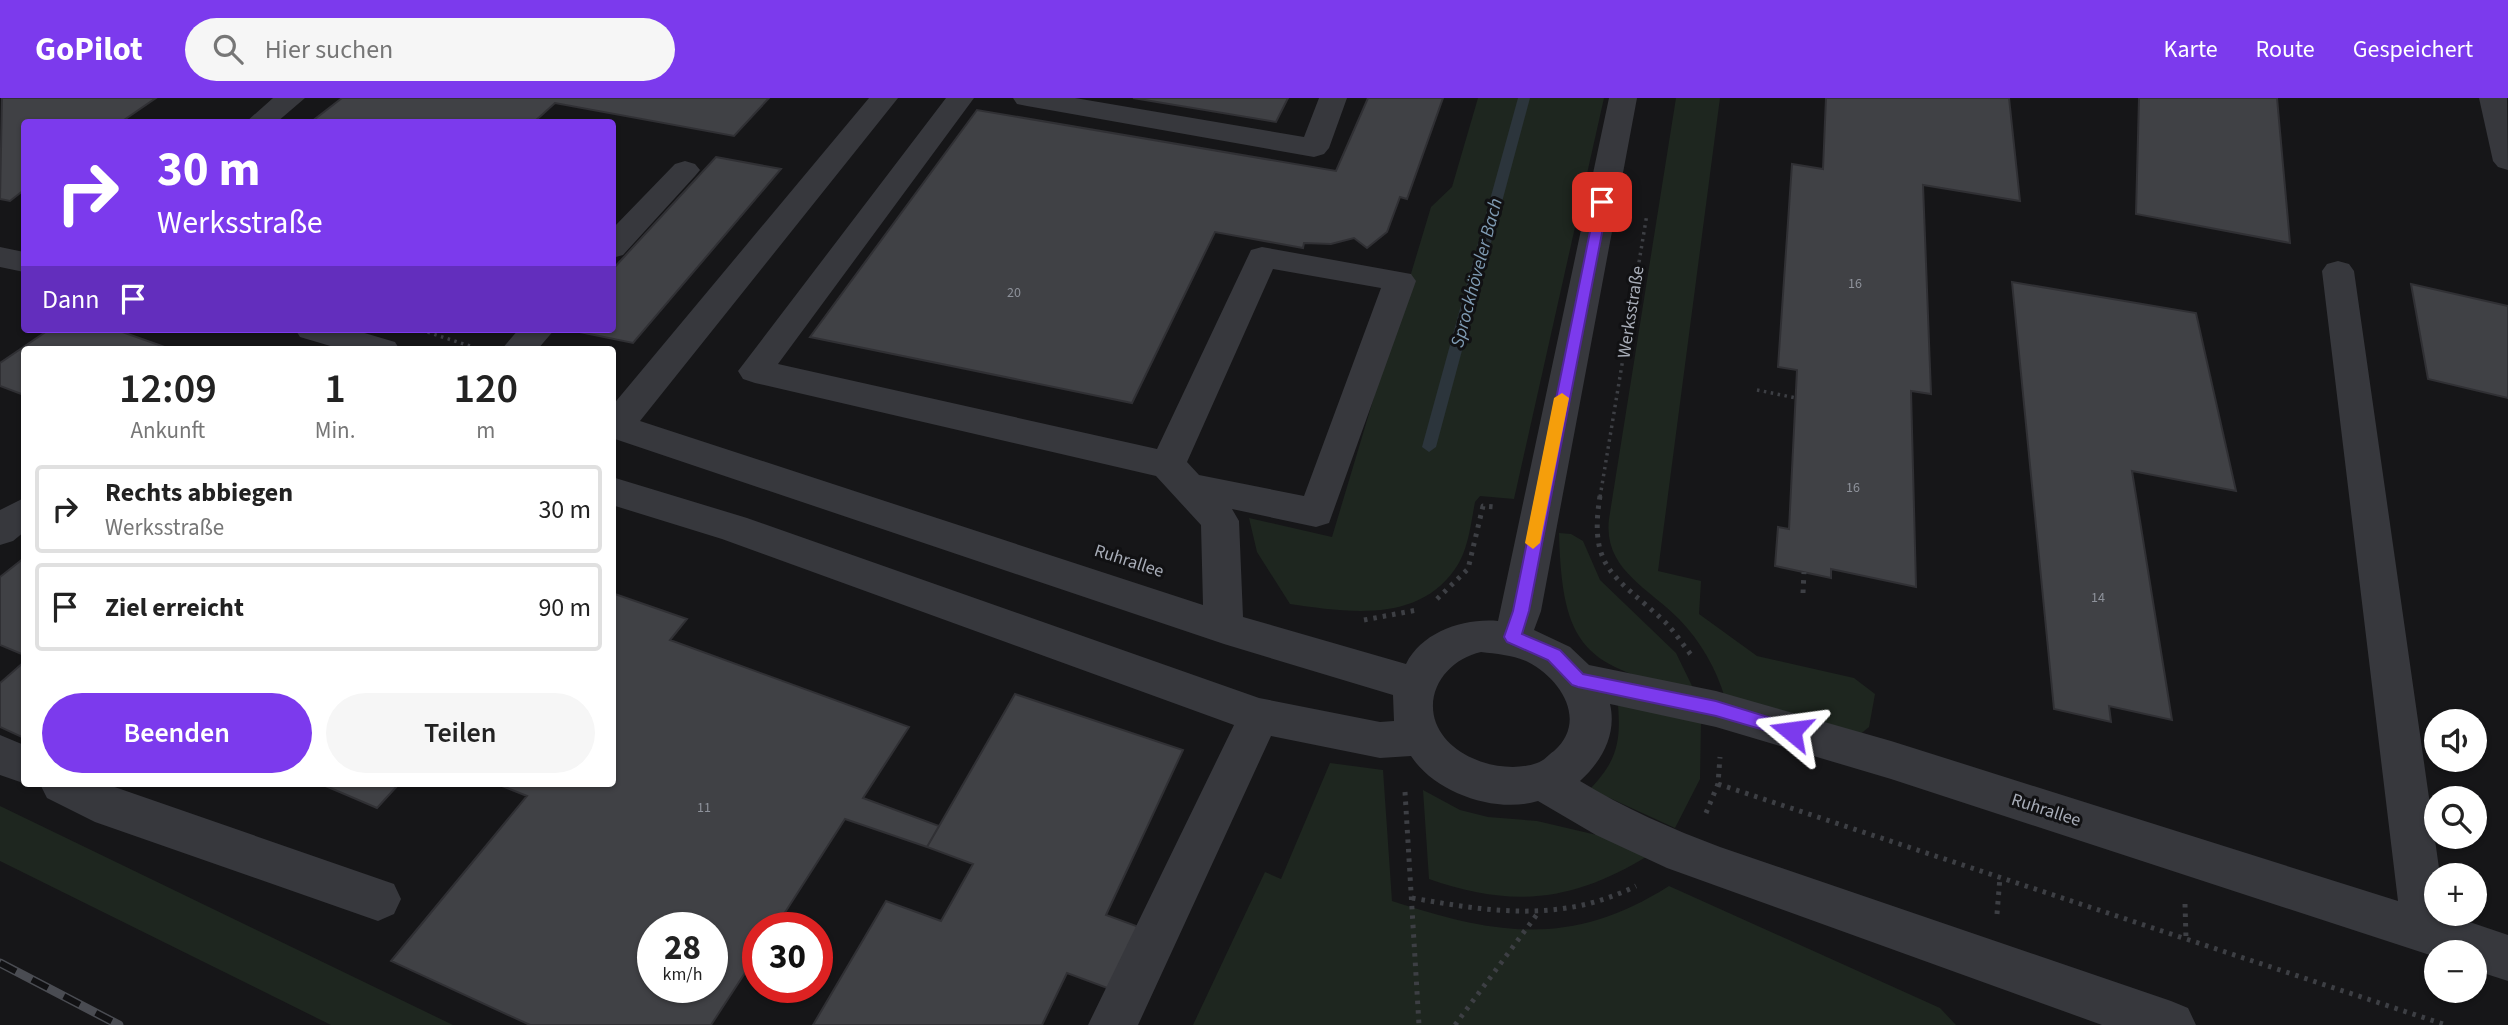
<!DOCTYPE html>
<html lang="de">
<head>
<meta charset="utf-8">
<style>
  body { margin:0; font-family:"Source Sans 3",sans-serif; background:#f6f6f6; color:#222; height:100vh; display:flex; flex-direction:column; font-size:26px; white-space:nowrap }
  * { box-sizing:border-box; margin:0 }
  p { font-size:23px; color:#767676 }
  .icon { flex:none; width:38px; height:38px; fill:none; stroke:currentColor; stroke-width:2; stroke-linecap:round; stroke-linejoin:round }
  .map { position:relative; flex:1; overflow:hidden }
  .panel { position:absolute; left:21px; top:248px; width:595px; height:441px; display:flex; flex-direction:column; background:#fff; border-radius:7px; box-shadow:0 2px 5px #0004 }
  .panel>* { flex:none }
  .guide { position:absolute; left:21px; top:21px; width:595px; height:214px; border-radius:7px; box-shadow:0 2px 5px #0004; background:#7c3aed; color:#fff; overflow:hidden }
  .tools { position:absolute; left:2424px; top:611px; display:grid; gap:14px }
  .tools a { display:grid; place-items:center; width:63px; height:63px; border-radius:50%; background:#fff; box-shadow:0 2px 5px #0004; font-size:35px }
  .speed { position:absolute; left:637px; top:814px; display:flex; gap:14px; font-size:35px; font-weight:700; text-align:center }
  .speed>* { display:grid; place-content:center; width:91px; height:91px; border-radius:50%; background:#fff; box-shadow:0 2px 5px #0004; line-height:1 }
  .speed small { font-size:18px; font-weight:400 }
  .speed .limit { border:10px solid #d22; background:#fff; color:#111 }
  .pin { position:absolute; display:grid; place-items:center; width:60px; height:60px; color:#fff; margin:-30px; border-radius:14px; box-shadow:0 4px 10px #0006 }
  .me { position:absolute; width:77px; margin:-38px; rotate:286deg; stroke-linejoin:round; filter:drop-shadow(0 0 5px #0008) }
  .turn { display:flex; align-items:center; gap:24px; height:147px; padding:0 21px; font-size:32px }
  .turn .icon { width:91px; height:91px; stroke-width:2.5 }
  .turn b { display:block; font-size:49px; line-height:60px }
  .then { display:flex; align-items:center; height:66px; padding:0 21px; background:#0003; gap:14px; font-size:26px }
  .eta { display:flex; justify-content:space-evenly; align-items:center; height:119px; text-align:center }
  .eta b { font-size:42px; font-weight:600; line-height:49px }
  .cta { display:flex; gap:14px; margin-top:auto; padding:14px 21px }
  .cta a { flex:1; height:80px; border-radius:42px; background:#7c3aed; color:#fff; font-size:28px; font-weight:600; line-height:80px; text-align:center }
  .cta a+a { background:#f6f6f6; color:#222 }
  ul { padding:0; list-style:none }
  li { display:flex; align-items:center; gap:21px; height:88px; margin:0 14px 10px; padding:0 7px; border:4px solid #e0e0e0; border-radius:7px }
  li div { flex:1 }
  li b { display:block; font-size:26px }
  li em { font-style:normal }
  header { display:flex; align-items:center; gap:42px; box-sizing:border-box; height:98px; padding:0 35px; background:#7c3aed; color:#fff }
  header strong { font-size:33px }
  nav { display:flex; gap:38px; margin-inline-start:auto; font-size:24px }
  .search { width:490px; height:63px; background:#f6f6f6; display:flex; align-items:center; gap:18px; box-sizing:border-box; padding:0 24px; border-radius:38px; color:#767676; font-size:26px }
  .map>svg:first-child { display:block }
  .green { fill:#1e261f }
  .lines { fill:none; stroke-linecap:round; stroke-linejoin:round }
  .stream { fill:#2c353c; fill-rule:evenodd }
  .building { fill:#404145; stroke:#303034; stroke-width:2; fill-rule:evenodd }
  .path-far1 { stroke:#3d3f44; stroke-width:3.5; stroke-dasharray:2.5 4.5; stroke-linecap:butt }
  .path { stroke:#3d3f44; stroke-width:5; stroke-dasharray:3.5 6; stroke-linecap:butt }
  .minor { fill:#37383d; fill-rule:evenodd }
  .rail-casing { stroke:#4a4c52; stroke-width:9 }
  .rail { stroke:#111113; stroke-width:6; stroke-dasharray:18; stroke-linecap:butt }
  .route { fill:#7c3aed; stroke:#51269a; stroke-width:2 }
  .slow { fill:#f59e0b }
  .labels { text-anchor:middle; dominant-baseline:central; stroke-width:6; stroke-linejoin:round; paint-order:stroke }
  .number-label { font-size:14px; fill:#8e929b }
  .street-label { font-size:18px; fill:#a8adb8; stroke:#111113 }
  .water-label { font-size:19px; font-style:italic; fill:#7f9bb3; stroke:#111113 }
</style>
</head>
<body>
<header>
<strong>GoPilot</strong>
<div class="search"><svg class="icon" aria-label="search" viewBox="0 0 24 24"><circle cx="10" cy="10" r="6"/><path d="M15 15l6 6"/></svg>Hier suchen</div>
<nav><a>Karte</a><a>Route</a><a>Gespeichert</a></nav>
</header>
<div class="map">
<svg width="2508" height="927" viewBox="0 0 2508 927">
  <rect width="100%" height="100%" fill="#161618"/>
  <path class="green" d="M 1478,0 L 1604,0 L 1514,401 L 1480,398 L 1475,404 C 1471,425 1468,454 1455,471 C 1417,526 1346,514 1290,506 L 1257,454 L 1249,420 L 1332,439 L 1431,109 L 1452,89 Z
    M 1676,0 L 1720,0 L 1658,473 L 1701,483 L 1699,516 L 1757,558 L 1854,580 L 1875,596 L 1869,629 L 1858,638 L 1725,600 C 1716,570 1701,544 1679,521 C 1649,490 1603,471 1609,421 Z
    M 1559,435 L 1571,436 L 1583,443 L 1600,482 L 1676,555 L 1694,592 C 1584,570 1562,549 1559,435 Z
    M 1618,607 L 1701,623 L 1700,681 L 1675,730 L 1590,691 C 1617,663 1621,644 1618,607 Z
    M 1330,665 L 1383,672 L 1392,803 C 1497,837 1571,850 1669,788 L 1940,910 L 1956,927 L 1193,927 L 1265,774 L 1281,781 Z
    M 1423,692 L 1460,712 L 1488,719 L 1537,723 L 1601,738 L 1651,756 C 1575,803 1515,811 1429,781 Z
    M 0,708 L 453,927 L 331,927 L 0,763 Z"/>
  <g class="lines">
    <path class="stream" d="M 1518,0 L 1530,0 L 1436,349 L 1429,354 L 1422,349 Z"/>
  </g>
  <path class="building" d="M 2,0 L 156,0 L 121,24 L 24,24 L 24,92 L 10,103 L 0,101 Z
    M 342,0 L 769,0 L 734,38 L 555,5 L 534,24 L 311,24 Z
    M 1133,0 L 1288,0 L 1276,24 Z
    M 1368,0 L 1443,0 L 1407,101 L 1400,99 L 1387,134 L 1367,150 L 1354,140 L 1331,146 L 1304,145 L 1303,150 L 1215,134 L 1132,305 L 810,239 L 977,12 L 1336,73 Z
    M 1826,0 L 2009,0 L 2020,103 L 1923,87 L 1931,296 L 1911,293 L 1916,489 L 1831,471 L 1831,480 L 1775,468 L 1778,429 L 1789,431 L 1797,272 L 1778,269 L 1792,66 L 1823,71 Z
    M 2139,0 L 2277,0 L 2290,145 L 2136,116 Z
    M 716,59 L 781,71 L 633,245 L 565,231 L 612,231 L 612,172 Z
    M 2012,184 L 2196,215 L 2236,393 L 2132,373 L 2172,622 L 2109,608 L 2111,624 L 2054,611 Z
    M 2411,186 L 2508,208 L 2508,300 L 2428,281 Z
    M 50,231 L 114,231 L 173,252 L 24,252 L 24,297 L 0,288 L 0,265 Z
    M 24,460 L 24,557 L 0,547 L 0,479 Z
    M 612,495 L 687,521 L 670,542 L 909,629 L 863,700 L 939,728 L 927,749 L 845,721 L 775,830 L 758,830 L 758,855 L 711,927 L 530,927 L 391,863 L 527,698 L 497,686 L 612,686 ZM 653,830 L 712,830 L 712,889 L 653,889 Z
    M 24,564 L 24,640 L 0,629 L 0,585 Z
    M 1015,596 L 1183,652 L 1106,817 L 1139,829 L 1110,891 L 1067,875 L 1042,927 L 813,927 L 886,803 L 941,823 L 973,766 L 927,749 Z
    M 321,686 L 399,686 L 377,710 Z"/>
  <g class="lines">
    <path class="path-far1" d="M 421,232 L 476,250
      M 1757,292 L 1796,300
      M 1600,399 L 1647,116"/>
    <path class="path" d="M 1600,398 C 1588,472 1616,478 1665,524 C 1675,534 1683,547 1692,558
      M 1803,495 L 1804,474
      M 1437,501 L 1468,471 L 1483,408 L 1495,409
      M 1364,522 L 1417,512
      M 1718,686 L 2446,927
      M 1405,694 L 1419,927
      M 1706,715 L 1718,686 L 1720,659
      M 1412,800 C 1492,814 1561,825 1636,788
      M 2185,806 L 2186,840
      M 1997,816 L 2000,779
      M 1455,927 L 1538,815"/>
    <path class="minor" d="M 273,0 L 305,0 L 277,24 L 246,24 Z
      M 869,0 L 898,0 L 640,323 L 1203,507 L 1201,427 L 1156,378 L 755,285 L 743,281 L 738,273 L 946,0 L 974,0 L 778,266 L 1157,351 L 1251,152 L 1262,149 L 1411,176 L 1416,183 L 1329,425 L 1316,429 L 1232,411 L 1239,423 L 1243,519 L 1406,566 C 1422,534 1463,520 1498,523 L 1609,0 L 1637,0 L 1541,513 L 1534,532 L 1570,549 L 1589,567 L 1716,593 L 1891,643 L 2398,803 L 2322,173 L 2327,166 L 2338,163 L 2349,166 L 2354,173 L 2440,777 L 2436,777 L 2436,816 L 2446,816 L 2508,837 L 2508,883 L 2474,872 L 2474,854 L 2436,854 L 2436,859 L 1891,681 L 1716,629 L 1610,606 C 1617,636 1602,663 1580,683 C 1624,710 1672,731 1720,749 L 2171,903 L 2188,910 L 2196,927 L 2102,927 L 1667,770 L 1596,737 L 1538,703 C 1496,716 1435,695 1411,658 L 1380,660 L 1271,638 L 1138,927 L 1088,927 L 1234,627 L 722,441 L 612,407 L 612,379 L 747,420 L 1259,600 L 1380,624 L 1394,623 L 1393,597 L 1224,546 L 612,340 L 612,308 ZM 1273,171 L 1381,190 L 1304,398 L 1199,377 L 1187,364 ZM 1481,554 C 1497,556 1513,557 1528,564 C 1561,581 1588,623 1554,653 C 1548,657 1544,663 1537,665 C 1504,677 1450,661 1436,625 C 1424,592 1449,561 1481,554 Z
      M 1013,0 L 1075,0 L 1304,39 L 1319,0 L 1347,0 L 1329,50 L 1324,56 L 1314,59 L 1027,8 L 1017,6 Z
      M 2479,0 L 2507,0 L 2508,72 L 2498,69 L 2493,63 Z
      M 685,63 L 695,66 L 700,72 L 695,78 L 623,157 L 612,160 L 612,131 L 675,66 Z
      M 0,149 L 24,154 L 24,174 L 0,169 Z
      M 295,231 L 351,231 L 395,244 L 400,252 L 344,252 L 300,239 Z
      M 519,231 L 555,231 L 537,252 L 501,252 Z
      M 24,400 L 24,434 L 13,443 L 0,447 L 0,412 Z
      M 0,637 L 24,647 L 26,686 L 0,677 Z
      M 40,686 L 106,686 L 394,786 L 401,801 L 394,816 L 378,823 L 95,724 L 47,700 Z"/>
    <g class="rail-casing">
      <path id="rail" d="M 0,865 L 119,927"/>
    </g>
    <use href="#rail" class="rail"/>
  </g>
  <path class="route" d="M 1602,100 L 1608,104 L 1529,513 L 1522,536 L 1560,552 L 1583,576 L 1716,603 L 1797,628 L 1799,633 L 1797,638 L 1791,640 L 1716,618 L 1578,589 L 1572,587 L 1548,562 L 1507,544 L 1504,539 L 1513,513 L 1596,104 Z"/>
  <path class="slow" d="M 1562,295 L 1569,300 L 1540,445 L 1533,451 L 1525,445 L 1554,300 Z"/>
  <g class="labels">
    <g class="number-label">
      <text x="1855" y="186">16</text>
      <text x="1014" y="195">20</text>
      <text x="1853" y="390">16</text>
      <text x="2098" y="500">14</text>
      <text x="704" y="710">11</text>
    </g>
    <g class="street-label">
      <text transform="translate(1631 214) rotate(-81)">Werksstraße</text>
      <text transform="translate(1129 463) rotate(18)">Ruhrallee</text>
      <text transform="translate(2046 712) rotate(18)">Ruhrallee</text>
    </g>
    <g class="water-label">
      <text transform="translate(1477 175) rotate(-75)">Sprockhöveler Bach</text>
    </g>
  </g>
</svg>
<div class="tools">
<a><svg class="icon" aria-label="sound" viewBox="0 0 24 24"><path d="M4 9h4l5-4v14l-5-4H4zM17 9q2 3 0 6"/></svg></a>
<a><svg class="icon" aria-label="search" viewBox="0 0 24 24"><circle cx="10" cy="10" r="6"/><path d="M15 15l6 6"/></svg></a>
<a>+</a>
<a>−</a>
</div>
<div class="speed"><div>28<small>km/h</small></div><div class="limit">30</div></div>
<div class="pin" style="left:1602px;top:104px;background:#d93025"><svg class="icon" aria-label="arrive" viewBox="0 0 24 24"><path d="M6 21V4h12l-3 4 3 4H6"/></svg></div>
<svg class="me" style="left:1791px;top:633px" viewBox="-20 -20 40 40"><path d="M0-17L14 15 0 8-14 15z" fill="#7c3aed" stroke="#fff" stroke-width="4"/></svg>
<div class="guide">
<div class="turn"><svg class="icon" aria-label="right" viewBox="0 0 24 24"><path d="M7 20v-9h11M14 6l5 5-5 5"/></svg><div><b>30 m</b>Werksstraße</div></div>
<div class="then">Dann<svg class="icon" aria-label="arrive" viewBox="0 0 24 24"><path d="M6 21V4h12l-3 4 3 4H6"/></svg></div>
</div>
<section class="panel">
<div class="eta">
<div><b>12:09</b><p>Ankunft</p></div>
<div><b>1</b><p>Min.</p></div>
<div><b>120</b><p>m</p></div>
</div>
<ul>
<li><svg class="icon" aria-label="right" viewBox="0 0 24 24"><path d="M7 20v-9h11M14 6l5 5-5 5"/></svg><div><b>Rechts abbiegen</b><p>Werksstraße</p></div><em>30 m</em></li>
<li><svg class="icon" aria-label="arrive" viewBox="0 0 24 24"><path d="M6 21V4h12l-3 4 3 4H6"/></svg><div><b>Ziel erreicht</b></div><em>90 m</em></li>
</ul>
<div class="cta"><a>Beenden</a><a>Teilen</a></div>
</section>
</div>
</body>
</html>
